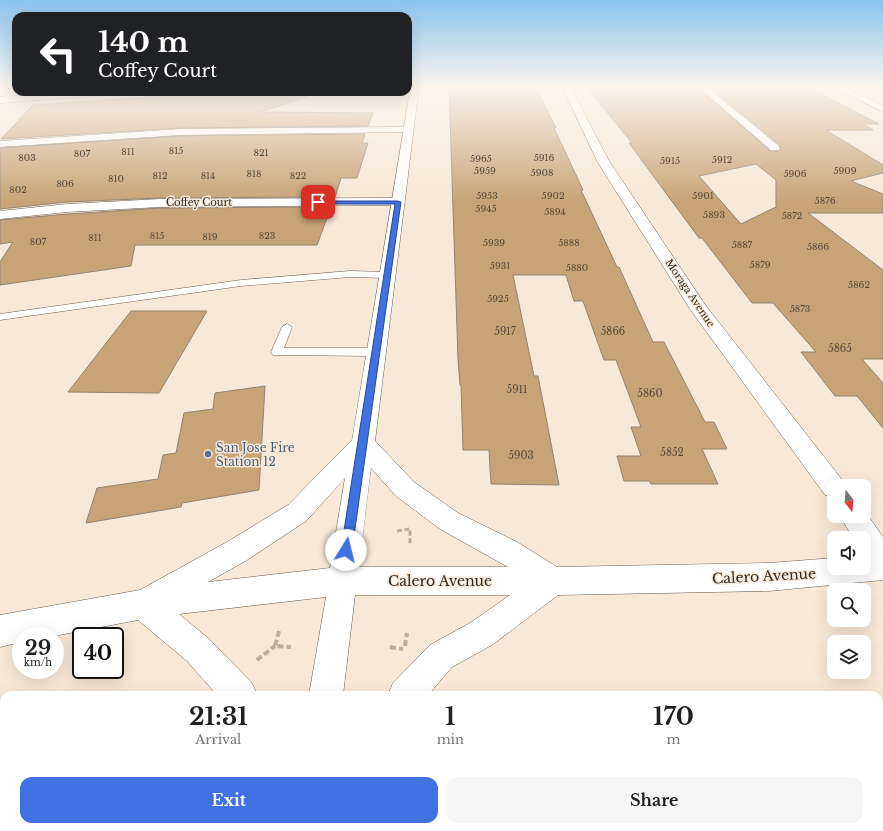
<!DOCTYPE html>
<html lang="en">
<head>
<meta charset="utf-8">
<style>
  body { margin:0; font-family:"Libre Baskerville",serif; background:#f6f6f6; color:#202124; height:100vh; display:flex; flex-direction:column; font-size:15px; white-space:nowrap }
  * { box-sizing:border-box; margin:0 }
  p { font-size:13px; color:#757577 }
  .icon { flex:none; width:22px; height:22px; fill:none; stroke:currentColor; stroke-width:2; stroke-linecap:round; stroke-linejoin:round }
  .map { position:relative; flex:1; overflow:hidden }
  .sheet { position:absolute; left:0px; top:691px; width:883px; height:140px; display:flex; flex-direction:column; background:#fff; border-radius:12px 12px 0 0; box-shadow:0 4px 16px #0002 }
  .sheet>* { flex:none }
  .banner { position:absolute; left:12px; top:12px; width:400px; height:84px; border-radius:12px; box-shadow:0 4px 16px #0002; background:#202124; color:#fff; overflow:hidden }
  .needle { width:26px; rotate:164deg }
  .buttons { position:absolute; left:827px; top:479px; display:grid; gap:8px }
  .buttons a { display:grid; place-items:center; width:44px; height:44px; border-radius:8px; background:#fff; box-shadow:0 4px 16px #0002; font-size:20px }
  .speed { position:absolute; left:12px; top:627px; display:flex; gap:8px; font-size:20px; font-weight:700; text-align:center }
  .speed>* { display:grid; place-content:center; width:52px; height:52px; border-radius:50%; background:#fff; box-shadow:0 4px 16px #0002; line-height:1 }
  .speed small { font-size:10px; font-weight:400 }
  .speed .limit { border:2px solid #111; border-radius:6px; background:#fff; color:#111 }
  .pin { position:absolute; display:grid; place-items:center; width:34px; height:34px; color:#fff; margin:-17px; border-radius:8px; box-shadow:0 2px 6px #0006 }
  .me { position:absolute; width:44px; margin:-22px; rotate:9deg; stroke-linejoin:round; filter:drop-shadow(0 0 3px #0008) }
  .turn { display:flex; align-items:center; gap:14px; height:84px; padding:0 20px; font-size:18px }
  .turn .icon { width:52px; height:52px; stroke-width:2.5 }
  .turn b { display:block; font-size:28px; line-height:34px }
  .eta { display:flex; justify-content:space-evenly; align-items:center; height:68px; text-align:center }
  .eta b { font-size:24px; font-weight:700; line-height:28px }
  .action { display:flex; gap:8px; margin-top:auto; padding:8px 20px }
  .action a { flex:1; height:46px; border-radius:12px; background:#3f71e1; color:#fff; font-size:16px; font-weight:700; line-height:46px; text-align:center }
  .action a+a { background:#f6f6f6; color:#202124 }
  .map>svg:first-child { display:block }
  .building { fill:#c8a377; stroke:#908373; fill-rule:evenodd }
  .lines { fill:none; stroke-linecap:round; stroke-linejoin:round }
  .lane-casing { stroke:#6a5e4f; stroke-width:1 }
  .street-casing { stroke:#6a5e4f; stroke-width:1 }
  .secondary-casing { stroke:#6a5e4f; stroke-width:1 }
  .path-far1 { stroke:#baaea0; stroke-width:3; stroke-dasharray:5 2.5; stroke-linecap:butt }
  .path { stroke:#baaea0; stroke-width:4; stroke-dasharray:6 3; stroke-linecap:butt }
  .lane { fill:#fff; fill-rule:evenodd }
  .street { fill:#fff; fill-rule:evenodd }
  .secondary { fill:#fff; fill-rule:evenodd }
  .route { fill:#3f71e1; stroke:#294992 }
  .service-dot { fill:#5c6f8a; stroke:#f7e8d7; stroke-width:1.5 }
  .labels { text-anchor:middle; dominant-baseline:central; stroke-width:3; stroke-linejoin:round; paint-order:stroke }
  .far-number-label { font-size:9px; fill:#57493a }
  .far-street-label { font-size:10px; fill:#312b25; stroke:#f7e8d7 }
  .number-label { font-size:10px; fill:#57493a }
  .service-label { font-size:12px; fill:#4e5e75; stroke:#f7e8d7; text-anchor:start }
  .near-street-label { font-size:14px; fill:#312b25; stroke:#f7e8d7 }
</style>
</head>
<body>
<div class="map">
<svg width="883" height="831" viewBox="0 0 883 831">
  <rect width="100%" height="100%" fill="#f7e8d7"/>
  <path class="building" d="M 449,86 L 535,86 L 556,128 L 554,128 L 583,190 L 581,190 L 617,267 L 619,267 L 653,342 L 664,342 L 705,422 L 714,422 L 727,449 L 702,449 L 718,484 L 651,484 L 649,481 L 624,481 L 617,456 L 641,456 L 631,427 L 641,427 L 616,360 L 604,360 L 583,301 L 574,301 L 566,275 L 513,275 L 534,376 L 538,376 L 559,485 L 491,484 L 489,450 L 463,450 L 461,385 L 460,385 L 458,359 Z
    M 586,86 L 696,86 L 771,152 L 780,151 L 780,145 L 707,86 L 806,86 L 879,124 L 863,124 L 873,130 L 826,130 L 883,165 L 883,173 L 851,181 L 883,194 L 883,213 L 808,213 L 883,270 L 883,359 L 862,359 L 883,383 L 883,428 L 857,396 L 835,396 L 801,352 L 816,352 L 773,303 L 752,303 L 702,238 L 699,238 L 629,143 L 632,143 ZM 756,164 L 776,180 L 776,207 L 741,224 L 699,176 Z
    M 193,92 L 306,92 L 307,97 L 260,112 L 373,113 L 368,126 L 180,128 L 1,139 L 33,105 L 193,94 Z
    M 365,134 L 362,143 L 368,143 L 357,178 L 341,178 L 335,197 L 160,198 L 67,202 L 0,209 L 0,148 L 180,136 Z
    M 331,207 L 317,245 L 135,245 L 131,266 L 0,285 L 0,262 L 13,242 L 0,244 L 0,220 L 67,214 L 160,208 Z
    M 131,311 L 207,311 L 159,393 L 68,392 Z
    M 265,386 L 259,490 L 182,503 L 181,507 L 86,523 L 97,488 L 158,479 L 163,455 L 176,453 L 184,413 L 213,409 L 215,393 Z"/>
  <g class="lines">
    <g class="lane-casing">
      <path id="lane" d="M 350,271 L 387,272 L 392,275 L 387,278 L 350,277 L 241,286 L 0,320 L 0,314 L 241,280 Z
        M 287,324 L 292,327 L 284,348 L 376,348 L 380,349 L 382,352 L 380,355 L 376,356 L 273,355 L 271,352 L 282,327 Z"/>
    </g>
    <g class="street-casing">
      <path id="street" d="M 562,86 L 570,86 L 609,161 L 706,306 L 843,481 L 846,486 L 834,486 L 834,498 L 825,495 L 690,309 L 597,161 Z
        M 697,86 L 705,86 L 779,146 L 780,148 L 779,150 L 771,150 Z
        M 832,86 L 842,86 L 883,106 L 883,112 Z
        M 72,92 L 110,92 L 106,95 L 0,103 L 0,97 Z
        M 408,127 L 412,128 L 413,130 L 412,132 L 180,135 L 0,147 L 0,141 L 180,129 Z
        M 398,198 L 403,199 L 405,202 L 403,205 L 160,207 L 67,212 L 0,219 L 0,211 L 67,204 L 160,199 Z
        M 864,510 L 883,537 L 883,573 C 864,566 864,556 864,538 L 853,538 L 840,516 L 864,516 Z"/>
    </g>
    <g class="secondary-casing">
      <path id="secondary" d="M 411,86 L 419,86 L 375,441 L 414,482 L 458,513 L 517,542 L 557,567 L 769,563 L 834,558 L 834,568 L 864,568 L 864,555 L 883,554 L 883,580 L 769,591 L 558,595 L 492,645 L 452,667 L 428,695 L 388,695 L 393,683 L 430,645 L 470,623 L 510,595 L 355,595 L 343,695 L 309,695 L 326,597 L 179,614 L 209,639 L 252,683 L 257,695 L 217,695 L 187,661 L 138,620 L 54,636 L 21,636 L 21,642 L 0,647 L 0,615 L 140,590 L 227,542 L 288,505 L 352,440 ZM 371,468 L 396,496 L 440,529 L 508,567 L 359,567 ZM 345,478 L 330,568 L 208,582 L 247,560 L 306,521 Z
        M 288,827 L 328,827 L 327,831 L 287,831 Z"/>
    </g>
    <path class="path-far1" d="M 397,531 L 410,529 L 410,544"/>
    <path class="path" d="M 279,631 L 275,646 L 291,647
      M 405,646 L 407,633
      M 390,647 L 403,649
      M 257,660 L 275,646"/>
    <use href="#lane" class="lane"/>
    <use href="#street" class="street"/>
    <use href="#secondary" class="secondary"/>
  </g>
  <linearGradient id="sky" x2="0" y2="1"><stop stop-color="#8ac3ee"/><stop offset="0.43" stop-color="#fbf5ed"/><stop offset="1" stop-color="#fbf5ed" stop-opacity="0"/></linearGradient>
  <rect width="883" height="202" fill="url(#sky)"/>
  <path class="route" d="M 316,201 L 398,201 L 401,202 L 352,550 L 350,554 L 346,555 L 342,554 L 341,550 L 395,204 L 318,204 L 316,203 Z"/>
  <circle class="service-dot" cx="208" cy="454" r="4"/>
  <g class="labels">
    <g class="far-number-label">
      <text x="176" y="150">815</text>
      <text x="128" y="151">811</text>
      <text x="261" y="152">821</text>
      <text x="82" y="153">807</text>
      <text x="27" y="157">803</text>
      <text x="544" y="157">5916</text>
      <text x="481" y="158">5965</text>
      <text x="722" y="159">5912</text>
      <text x="670" y="160">5915</text>
      <text x="485" y="170">5959</text>
      <text x="845" y="170">5909</text>
      <text x="542" y="172">5908</text>
      <text x="254" y="173">818</text>
      <text x="795" y="173">5906</text>
      <text x="160" y="175">812</text>
      <text x="208" y="175">814</text>
      <text x="298" y="175">822</text>
      <text x="116" y="178">810</text>
      <text x="65" y="183">806</text>
      <text x="18" y="189">802</text>
      <text x="487" y="195">5953</text>
      <text x="553" y="195">5902</text>
      <text x="703" y="195">5901</text>
      <text x="825" y="200">5876</text>
      <text x="486" y="208">5945</text>
      <text x="555" y="211">5894</text>
      <text x="714" y="214">5893</text>
      <text x="792" y="215">5872</text>
      <text x="157" y="235">815</text>
      <text x="267" y="235">823</text>
      <text x="210" y="236">819</text>
      <text x="95" y="237">811</text>
      <text x="38" y="241">807</text>
      <text x="494" y="242">5939</text>
      <text x="569" y="242">5888</text>
      <text x="742" y="244">5887</text>
      <text x="818" y="246">5866</text>
      <text x="760" y="264">5879</text>
      <text x="500" y="265">5931</text>
      <text x="577" y="267">5880</text>
      <text x="859" y="284">5862</text>
      <text x="498" y="298">5925</text>
      <text x="800" y="308">5873</text>
    </g>
    <g class="far-street-label">
      <text x="199" y="202">Coffey Court</text>
      <text transform="translate(690 293) rotate(56)">Moraga Avenue</text>
    </g>
    <g class="number-label">
      <text x="505" y="331">5917</text>
      <text x="613" y="331">5866</text>
      <text x="840" y="348">5865</text>
      <text x="517" y="389">5911</text>
      <text x="650" y="393">5860</text>
      <text x="672" y="452">5852</text>
      <text x="521" y="455">5903</text>
    </g>
    <g class="service-label">
      <text x="216" y="447">San Jose Fire<tspan x="216" dy="14">Station 12</tspan></text>
    </g>
    <g class="near-street-label">
      <text transform="translate(764 576) rotate(-3)">Calero Avenue</text>
      <text x="440" y="581">Calero Avenue</text>
    </g>
  </g>
</svg>
<div class="buttons">
<a><svg class="needle" viewBox="-14 -14 28 28"><path d="M0-13l5 13h-10z" fill="#e53935"/><path d="M0 13l5-13h-10z" fill="#757577"/></svg></a>
<a><svg class="icon" aria-label="sound" viewBox="0 0 24 24"><path d="M4 9h4l5-4v14l-5-4H4zM17 9q2 3 0 6"/></svg></a>
<a><svg class="icon" aria-label="search" viewBox="0 0 24 24"><circle cx="10" cy="10" r="6"/><path d="M15 15l6 6"/></svg></a>
<a><svg class="icon" aria-label="layers" viewBox="0 0 24 24"><path d="M12 4l9 5-9 5-9-5zM3 14l9 5 9-5"/></svg></a>
</div>
<div class="speed"><div>29<small>km/h</small></div><div class="limit">40</div></div>
<div class="pin" style="left:318px;top:202px;background:#d93025"><svg class="icon" aria-label="arrive" viewBox="0 0 24 24"><path d="M6 21V4h12l-3 4 3 4H6"/></svg></div>
<svg class="me" style="left:346px;top:550px" viewBox="-20 -20 40 40"><circle r="19" fill="#fff"/><path d="M0-13L10 11 0 6-10 11z" fill="#3f71e1"/></svg>
<div class="banner">
<div class="turn"><svg class="icon" aria-label="left" viewBox="0 0 24 24"><path d="M17 20v-9H6M10 6l-5 5 5 5"/></svg><div><b>140 m</b>Coffey Court</div></div>
</div>
<section class="sheet">
<div class="eta">
<div><b>21:31</b><p>Arrival</p></div>
<div><b>1</b><p>min</p></div>
<div><b>170</b><p>m</p></div>
</div>
<div class="action"><a>Exit</a><a>Share</a></div>
</section>
</div>
</body>
</html>
